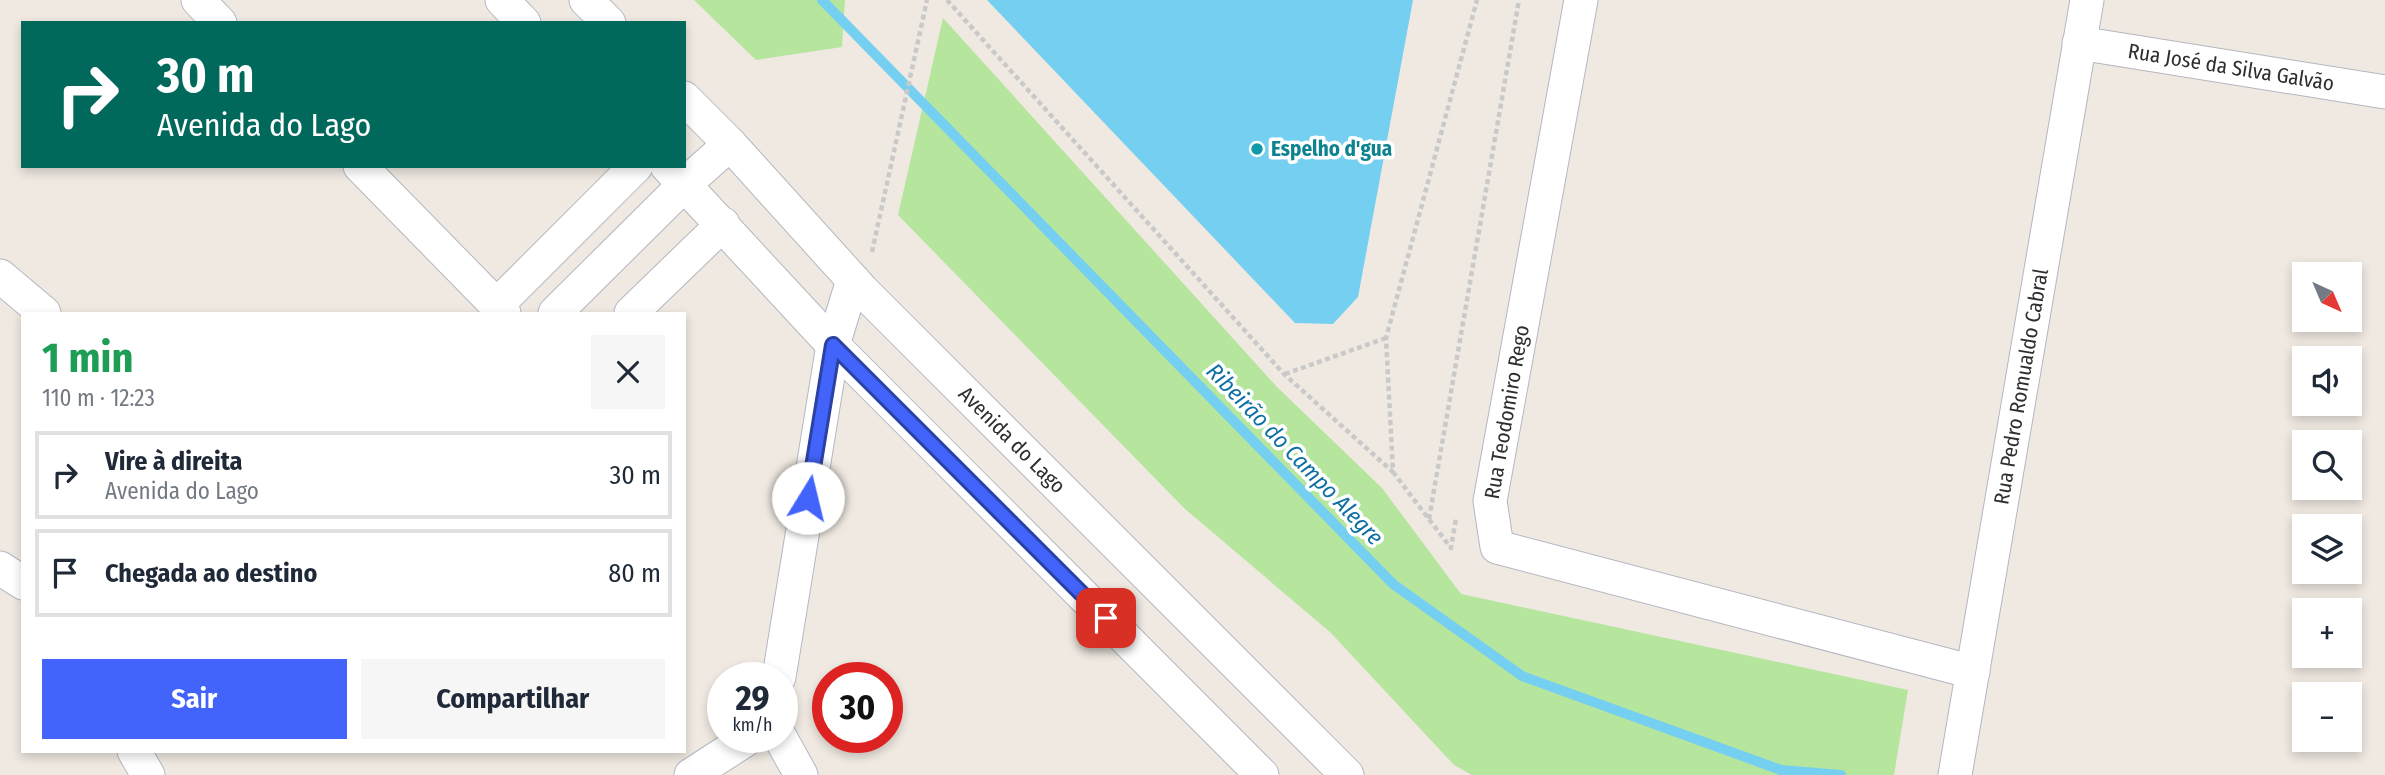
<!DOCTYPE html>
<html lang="pt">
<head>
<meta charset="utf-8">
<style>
  body { margin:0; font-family:"Fira Sans Condensed",sans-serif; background:#f6f6f7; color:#1f2937; height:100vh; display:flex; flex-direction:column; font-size:26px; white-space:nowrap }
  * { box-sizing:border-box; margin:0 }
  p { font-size:23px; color:#747a83 }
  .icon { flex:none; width:38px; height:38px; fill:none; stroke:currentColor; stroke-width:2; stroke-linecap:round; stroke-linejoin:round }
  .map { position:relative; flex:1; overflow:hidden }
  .drawer { position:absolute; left:21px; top:312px; width:665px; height:441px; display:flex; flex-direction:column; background:#fff; border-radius:0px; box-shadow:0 4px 10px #0003 }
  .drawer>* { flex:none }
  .hud { position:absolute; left:21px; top:21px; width:665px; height:147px; border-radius:0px; box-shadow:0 4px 10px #0003; background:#00695c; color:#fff; overflow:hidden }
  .needle { width:46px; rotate:136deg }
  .buttons { position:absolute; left:2292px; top:262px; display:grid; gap:14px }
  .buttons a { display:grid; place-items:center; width:70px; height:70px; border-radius:0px; background:#fff; box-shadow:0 4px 10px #0003; font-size:35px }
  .speed { position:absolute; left:707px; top:662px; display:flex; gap:14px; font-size:35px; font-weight:700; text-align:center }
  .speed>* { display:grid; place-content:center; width:91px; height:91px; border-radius:50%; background:#fff; box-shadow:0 4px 10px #0003; line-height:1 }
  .speed small { font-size:18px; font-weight:400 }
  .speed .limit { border:10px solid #d22; background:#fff; color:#111 }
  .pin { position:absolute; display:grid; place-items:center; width:60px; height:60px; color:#fff; margin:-30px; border-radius:14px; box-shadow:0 4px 10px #0006 }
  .me { position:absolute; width:77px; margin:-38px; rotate:9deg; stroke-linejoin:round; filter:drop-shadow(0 0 5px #0008) }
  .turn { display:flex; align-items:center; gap:24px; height:147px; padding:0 21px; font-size:32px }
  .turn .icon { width:91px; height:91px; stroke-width:2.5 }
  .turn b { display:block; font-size:49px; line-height:60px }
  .round { display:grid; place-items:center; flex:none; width:74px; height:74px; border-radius:0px; background:#f6f6f7 }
  .overview { display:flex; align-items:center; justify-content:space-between; height:119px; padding:0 21px }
  h1 { font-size:42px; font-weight:700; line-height:52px; color:#1e9e55 }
  .cta { display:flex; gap:14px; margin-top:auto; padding:14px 21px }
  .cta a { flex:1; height:80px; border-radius:0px; background:#4264fb; color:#fff; font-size:28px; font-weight:700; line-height:80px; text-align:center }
  .cta a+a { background:#f6f6f7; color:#1f2937 }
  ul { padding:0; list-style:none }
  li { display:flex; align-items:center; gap:21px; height:88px; margin:0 14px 10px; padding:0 7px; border:4px solid #e0e1e3; border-radius:0px }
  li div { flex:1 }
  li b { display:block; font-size:26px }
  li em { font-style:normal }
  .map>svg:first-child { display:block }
  .green { fill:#b6e59e }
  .water { fill:#75cff0 }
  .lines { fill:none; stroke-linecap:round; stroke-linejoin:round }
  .stream { stroke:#75cff0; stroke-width:10 }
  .minor-casing { stroke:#b4b7c1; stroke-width:35 }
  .path { stroke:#c9c9c9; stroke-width:4.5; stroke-dasharray:5 3.5; stroke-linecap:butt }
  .minor { stroke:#fff; stroke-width:33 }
  .route-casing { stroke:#2b41a3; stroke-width:18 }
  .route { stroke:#4264fb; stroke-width:12 }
  .culture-dot { fill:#0f9aa8; stroke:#fff; stroke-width:2.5 }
  .labels { text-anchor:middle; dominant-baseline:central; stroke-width:7; stroke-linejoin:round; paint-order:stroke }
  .street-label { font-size:21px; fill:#2e2e2e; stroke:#fff }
  .culture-label { font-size:21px; font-weight:bold; fill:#0d838f; stroke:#fff; text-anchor:start }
  .water-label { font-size:23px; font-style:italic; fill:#0d6fa3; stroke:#fff }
</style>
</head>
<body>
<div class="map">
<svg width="2385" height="775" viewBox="0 0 2385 775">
  <rect width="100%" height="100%" fill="#efe9e1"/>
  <path class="green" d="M 694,0 L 845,0 L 842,47 L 756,60 Z
    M 943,18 L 1277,387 L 1382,488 L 1461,594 L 1908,690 L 1894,775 L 1472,775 L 1454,765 L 1331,633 L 1184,508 L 898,215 Z"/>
  <path class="water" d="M 987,0 L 1413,0 L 1358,297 L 1333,324 L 1295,323 Z"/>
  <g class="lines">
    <path class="stream" d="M 822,0 L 1393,584 L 1522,676 L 1781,770 L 1841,775"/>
    <g class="minor-casing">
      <g id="minor">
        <path d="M 198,0 L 220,23"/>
        <path d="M 502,0 L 524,23"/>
        <path d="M 586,0 L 609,23"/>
        <path d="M 1581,0 L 1490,501 L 1497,547 L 1973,672"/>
        <path id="s1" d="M 2079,43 L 2385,92"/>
        <path id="s2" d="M 684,98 L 730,144 L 863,291 L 1347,775"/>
        <path d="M 360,166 L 504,313"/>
        <path d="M 667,166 L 833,345 L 1262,775"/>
        <path d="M 0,276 L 44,313"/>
        <path d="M 496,306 L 636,166"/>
        <path d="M 555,313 L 685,184 L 730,144"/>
        <path d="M 631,313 L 723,224"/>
        <path d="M 0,568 L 23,583"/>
        <path d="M 779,677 L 833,345 L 853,280"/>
        <path d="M 780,737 L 801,775"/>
        <path d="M 134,751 L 148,775"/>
        <path d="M 691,775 L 750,737"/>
        <path id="s3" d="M 1955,775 L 2087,0"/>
      </g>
    </g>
    <path class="path" d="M 947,0 L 1284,374 L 1393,472 L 1386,338 L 1477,0
      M 872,252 L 927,0
      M 1285,374 L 1386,338
      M 1393,472 L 1451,548 L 1456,518
      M 1429,519 L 1519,0"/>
    <use href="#minor" class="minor"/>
  </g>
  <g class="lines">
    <g class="route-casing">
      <path id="route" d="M 808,498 L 833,345 L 1106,618"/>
    </g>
    <use href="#route" class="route"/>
  </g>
  <circle class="culture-dot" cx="1257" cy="149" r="7"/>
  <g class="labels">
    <g class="street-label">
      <text stroke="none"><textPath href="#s1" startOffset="154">Rua José da Silva Galvão</textPath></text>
      <text stroke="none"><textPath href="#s3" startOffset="394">Rua Pedro Romualdo Cabral</textPath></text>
      <text transform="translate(1507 412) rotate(-80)">Rua Teodomiro Rego</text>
      <text stroke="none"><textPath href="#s2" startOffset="474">Avenida do Lago</textPath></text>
    </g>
    <g class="culture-label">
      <text x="1271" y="149">Espelho d'gua</text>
    </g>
    <g class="water-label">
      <text transform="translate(1295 454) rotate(46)">Ribeirão do Campo Alegre</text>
    </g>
  </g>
</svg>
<div class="buttons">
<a><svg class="needle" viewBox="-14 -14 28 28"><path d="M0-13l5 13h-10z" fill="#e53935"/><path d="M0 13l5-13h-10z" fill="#747a83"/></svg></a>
<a><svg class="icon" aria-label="sound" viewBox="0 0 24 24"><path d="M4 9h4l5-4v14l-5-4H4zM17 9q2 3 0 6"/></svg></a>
<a><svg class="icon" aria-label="search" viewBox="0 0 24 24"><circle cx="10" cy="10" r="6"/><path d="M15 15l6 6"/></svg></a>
<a><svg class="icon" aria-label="layers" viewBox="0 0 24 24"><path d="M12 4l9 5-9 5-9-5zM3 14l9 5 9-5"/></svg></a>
<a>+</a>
<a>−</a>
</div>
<div class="speed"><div>29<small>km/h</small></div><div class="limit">30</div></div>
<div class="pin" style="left:1106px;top:618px;background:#d93025"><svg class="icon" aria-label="arrive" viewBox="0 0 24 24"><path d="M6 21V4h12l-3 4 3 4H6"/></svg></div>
<svg class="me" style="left:808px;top:498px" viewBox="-20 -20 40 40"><circle r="19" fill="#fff"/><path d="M0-13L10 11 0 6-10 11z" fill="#4264fb"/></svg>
<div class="hud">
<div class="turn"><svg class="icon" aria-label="right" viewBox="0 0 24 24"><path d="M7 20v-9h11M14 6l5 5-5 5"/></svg><div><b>30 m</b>Avenida do Lago</div></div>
</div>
<section class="drawer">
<div class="overview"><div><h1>1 min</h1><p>110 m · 12:23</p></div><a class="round"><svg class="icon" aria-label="close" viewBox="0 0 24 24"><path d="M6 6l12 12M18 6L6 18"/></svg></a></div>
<ul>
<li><svg class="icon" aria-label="right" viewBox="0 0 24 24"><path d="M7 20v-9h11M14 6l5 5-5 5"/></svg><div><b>Vire à direita</b><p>Avenida do Lago</p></div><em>30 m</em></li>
<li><svg class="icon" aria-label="arrive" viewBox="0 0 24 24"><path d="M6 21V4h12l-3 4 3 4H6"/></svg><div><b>Chegada ao destino</b></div><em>80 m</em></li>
</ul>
<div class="cta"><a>Sair</a><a>Compartilhar</a></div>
</section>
</div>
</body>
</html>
